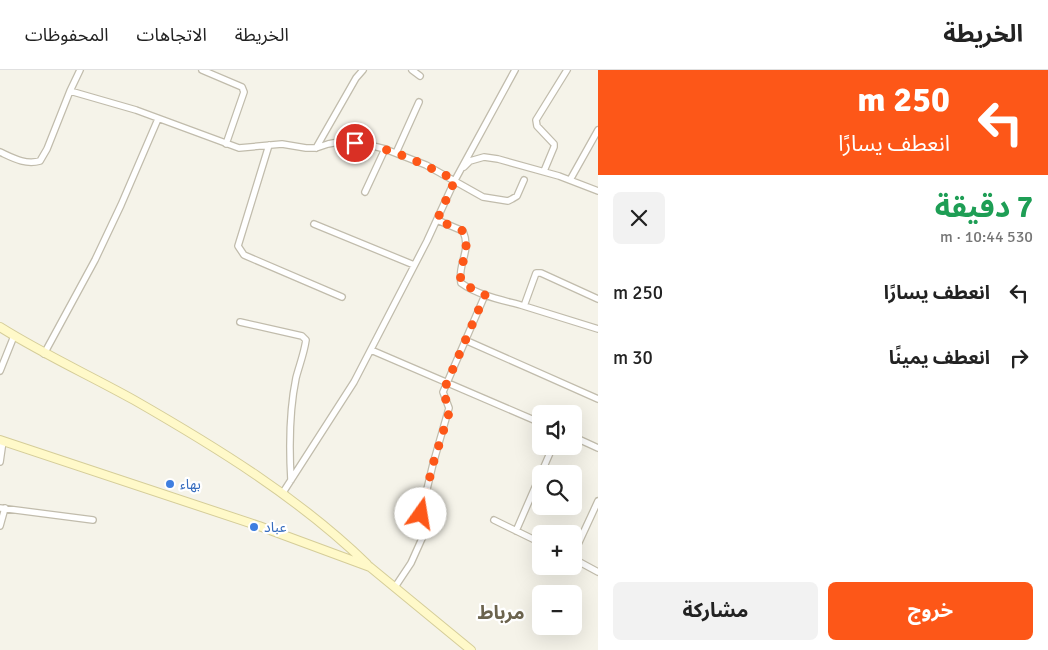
<!DOCTYPE html>
<html lang="ar">
<head>
<meta charset="utf-8">
<style>
  body { margin:0; font-family:Signika,"Noto Sans Arabic",sans-serif; background:#f2f2f2; color:#222; direction:rtl; height:100vh; display:flex; flex-direction:column; font-size:19px; white-space:nowrap }
  * { box-sizing:border-box; margin:0 }
  p { font-size:16px; color:#767676 }
  .icon { flex:none; width:28px; height:28px; fill:none; stroke:currentColor; stroke-width:2; stroke-linecap:round; stroke-linejoin:round }
  .map { position:relative; flex:1; overflow:hidden; direction:ltr }
  .side { display:flex; flex-direction:column; background:#fff; width:450px }
  .side>* { flex:none }
  .banner { background:#fd5718; color:#fff; overflow:hidden }
  .buttons { position:absolute; left:532px; top:335px; display:grid; gap:10px }
  .buttons a { display:grid; place-items:center; width:50px; height:50px; border-radius:8px; background:#fff; box-shadow:0 5px 20px #0002; font-size:25px }
  .pin { position:absolute; display:grid; place-items:center; width:42px; height:42px; color:#fff; margin:-21px; border:2px solid #fff; border-radius:50%; box-shadow:0 1px 5px #0007 }
  .me { position:absolute; width:55px; margin:-28px; rotate:13deg; stroke-linejoin:round; filter:drop-shadow(0 0 4px #0008) }
  .turn { display:flex; align-items:center; gap:18px; height:105px; padding:0 15px; font-size:22px }
  .turn .icon { width:65px; height:65px; stroke-width:2.5 }
  .turn b { display:block; font-size:35px; line-height:42px }
  .round { display:grid; place-items:center; flex:none; width:52px; height:52px; border-radius:8px; background:#f2f2f2 }
  .summary { display:flex; align-items:center; justify-content:space-between; height:85px; padding:0 15px }
  h1 { font-size:30px; font-weight:700; line-height:38px; color:#1e9e55 }
  .primary-button { display:flex; gap:10px; margin-top:auto; padding:10px 15px }
  .primary-button a { flex:1; height:58px; border-radius:8px; background:#fd5718; color:#fff; font-size:20px; font-weight:700; line-height:58px; text-align:center }
  .primary-button a+a { background:#f2f2f2; color:#222 }
  ul { padding:0; list-style:none }
  li { display:flex; align-items:center; gap:15px; height:65px; padding:0 15px }
  li div { flex:1 }
  li b { display:block; font-size:19px }
  li em { font-style:normal }
  header { display:flex; align-items:center; gap:30px; box-sizing:border-box; height:70px; padding:0 25px; background:#fff; border-bottom:1px solid #e0e0e0 }
  header strong { font-size:24px }
  nav { display:flex; gap:28px; margin-inline-start:auto; font-size:18px }
  main { display:flex; flex:1; min-height:0 }
  .map>svg:first-child { display:block }
  .lines { fill:none; stroke-linecap:round; stroke-linejoin:round }
  .street-casing { stroke:#c1bcac; stroke-width:8 }
  .secondary-casing { stroke:#d5cd99; stroke-width:10 }
  .street { stroke:#fff; stroke-width:5.5 }
  .secondary { stroke:#fff9c9; stroke-width:8 }
  .route { stroke:#fd5718; stroke-width:9; stroke-dasharray:0 16.2 }
  .shop-dot { fill:#3f7fe0; stroke:#fff; stroke-width:2 }
  .labels { text-anchor:middle; dominant-baseline:central; stroke-width:4.5; stroke-linejoin:round; paint-order:stroke }
  .shop-label { font-size:14px; fill:#366cbe; stroke:#fff; text-anchor:start }
  .district-label { font-size:19px; font-weight:bold; fill:#6c644e; stroke:#fff }
</style>
</head>
<body>
<header>
<strong>الخريطة</strong>
<nav><a>الخريطة</a><a>الاتجاهات</a><a>المحفوظات</a></nav>
</header>
<main>
<section class="side">
<div class="banner">
<div class="turn"><svg class="icon" aria-label="left" viewBox="0 0 24 24"><path d="M17 20v-9H6M10 6l-5 5 5 5"/></svg><div><b>250 m</b>انعطف يسارًا</div></div>
</div>
<div class="summary"><div><h1>7 دقيقة</h1><p>530 m · 10:44</p></div><a class="round"><svg class="icon" aria-label="close" viewBox="0 0 24 24"><path d="M6 6l12 12M18 6L6 18"/></svg></a></div>
<ul>
<li><svg class="icon" aria-label="left" viewBox="0 0 24 24"><path d="M17 20v-9H6M10 6l-5 5 5 5"/></svg><div><b>انعطف يسارًا</b></div><em>250 m</em></li>
<li><svg class="icon" aria-label="right" viewBox="0 0 24 24"><path d="M7 20v-9h11M14 6l5 5-5 5"/></svg><div><b>انعطف يمينًا</b></div><em>30 m</em></li>
</ul>
<div class="primary-button"><a>خروج</a><a>مشاركة</a></div>
</section>
<div class="map">
<svg width="598" height="580" viewBox="0 0 598 580">
  <rect width="100%" height="100%" fill="#f5f3e9"/>
  <g class="lines">
    <g class="street-casing">
      <path id="street" d="M 202,0 L 242,17 L 244,22 L 226,74
        M 412,0 L 420,6
        M 70,21 L 80,0
        M 269,75 L 238,176 L 244,185 L 342,227
        M 316,78 L 356,8 L 363,0
        M 0,82 C 13,88 25,95 40,91 L 47,79 L 70,21 L 136,40 L 239,78 L 282,74 L 306,78 L 316,78 L 328,74 L 344,71 L 365,74 L 385,79 L 426,95 L 483,127 L 508,131 L 512,129 L 517,126 L 524,110
        M 396,83 L 419,32
        M 464,97 L 470,91 L 484,87 L 498,89 L 559,106 L 598,121
        M 544,101 L 554,77 L 554,74 L 537,56 L 536,50 L 567,0
        M 570,110 L 598,60
        M 365,122 L 385,79
        M 437,150 L 463,161 C 472,182 457,193 461,213 C 479,226 503,230 524,236 L 536,203 L 541,203 L 598,229
        M 314,154 L 414,195
        M 524,236 L 598,259
        M 240,252 L 302,266 L 306,270 C 304,284 299,296 296,308 C 289,342 289,376 291,410
        M 465,270 L 598,329
        M 371,280 L 541,353
        M 44,284 L 95,190 L 121,135 L 158,49
        M 0,301 L 14,266
        M 574,367 L 598,378
        M 0,392 L 3,371
        M 282,424 L 354,312 L 427,171 L 455,110 L 515,0
        M 0,438 L 93,450
        M 494,450 L 541,473
        M 0,456 L 5,438
        M 516,461 L 553,376
        M 574,483 L 598,431
        M 574,489 L 598,502
        M 395,517 L 411,493 L 424,464 L 425,459 L 421,444 L 433,394 L 449,338 L 443,322 L 485,225"/>
    </g>
    <g class="secondary-casing">
      <path id="secondary" d="M 0,257 C 43,284 89,305 134,330 C 216,377 299,428 367,494
        M 0,370 L 259,456 L 370,497 L 471,580"/>
    </g>
    <use href="#street" class="street"/>
    <use href="#secondary" class="secondary"/>
  </g>
  <g class="lines">
    <path class="route" d="M 355,73 C 390,77 423,94 455,110 L 437,150 L 463,161 C 472,182 458,193 461,213 L 485,225 L 443,322 L 449,338 L 449,343 L 433,394 L 421,444"/>
  </g>
  <g class="shop-dot">
    <circle cx="170" cy="414" r="5"/>
    <circle cx="254" cy="457" r="5"/>
  </g>
  <g class="labels">
    <g class="shop-label">
      <text x="180" y="414">بهاء</text>
      <text x="264" y="457">عباد</text>
    </g>
    <g class="district-label">
      <text x="501" y="543">مرباط</text>
    </g>
  </g>
</svg>
<div class="buttons">
<a><svg class="icon" aria-label="sound" viewBox="0 0 24 24"><path d="M4 9h4l5-4v14l-5-4H4zM17 9q2 3 0 6"/></svg></a>
<a><svg class="icon" aria-label="search" viewBox="0 0 24 24"><circle cx="10" cy="10" r="6"/><path d="M15 15l6 6"/></svg></a>
<a>+</a>
<a>−</a>
</div>
<div class="pin" style="left:355px;top:73px;background:#d93025"><svg class="icon" aria-label="arrive" viewBox="0 0 24 24"><path d="M6 21V4h12l-3 4 3 4H6"/></svg></div>
<svg class="me" style="left:421px;top:444px" viewBox="-20 -20 40 40"><circle r="19" fill="#fff"/><path d="M0-13L10 11 0 6-10 11z" fill="#fd5718"/></svg>
</div>
</main>
</body>
</html>
